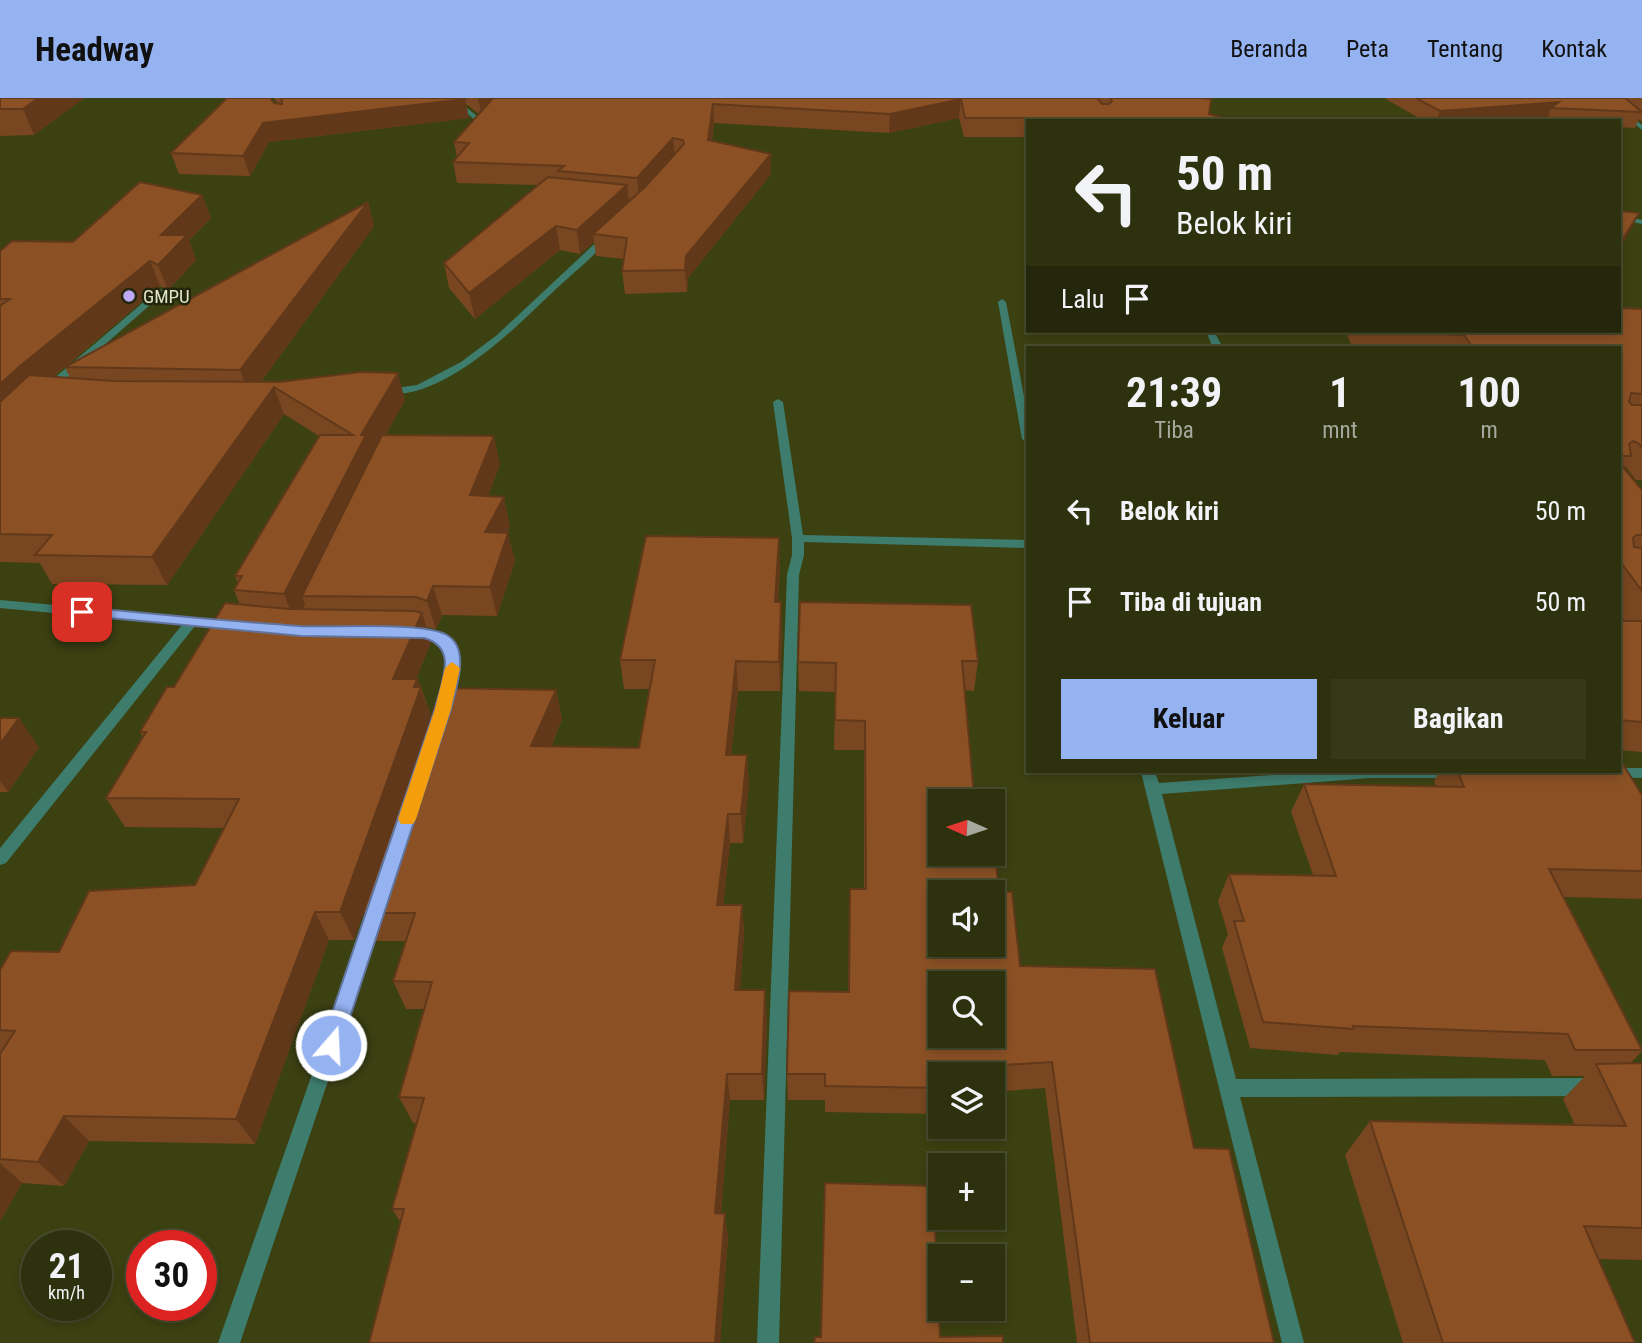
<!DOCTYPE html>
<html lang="id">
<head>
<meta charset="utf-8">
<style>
  body { margin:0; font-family:"Roboto Condensed",sans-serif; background:#353917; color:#f1f3f6; height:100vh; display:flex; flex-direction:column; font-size:26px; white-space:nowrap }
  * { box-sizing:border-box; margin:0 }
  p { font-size:23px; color:#a7a99e }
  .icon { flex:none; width:38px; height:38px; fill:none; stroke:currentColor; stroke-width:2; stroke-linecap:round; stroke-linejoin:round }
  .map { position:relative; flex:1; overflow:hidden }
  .sheet { position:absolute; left:1026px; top:248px; width:595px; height:427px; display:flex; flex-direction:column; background:#2d310e; border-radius:0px; box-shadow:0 4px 10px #0003,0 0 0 2px #484c2e }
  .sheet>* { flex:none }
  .guide { position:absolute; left:1026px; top:21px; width:595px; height:214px; border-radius:0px; box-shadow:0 4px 10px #0003,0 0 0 2px #484c2e; background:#2d310e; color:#f1f3f6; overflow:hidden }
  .needle { width:46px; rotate:273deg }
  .tools { position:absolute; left:928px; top:691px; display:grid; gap:14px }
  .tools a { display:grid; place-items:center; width:77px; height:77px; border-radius:0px; background:#2d310e; box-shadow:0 4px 10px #0003,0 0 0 2px #484c2e; font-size:35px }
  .speed { position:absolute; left:21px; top:1132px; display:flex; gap:14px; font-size:35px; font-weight:700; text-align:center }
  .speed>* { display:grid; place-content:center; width:91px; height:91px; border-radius:50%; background:#2d310e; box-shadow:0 4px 10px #0003,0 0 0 2px #484c2e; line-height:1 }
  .speed small { font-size:18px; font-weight:400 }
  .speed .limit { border:10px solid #d22; background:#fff; color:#111 }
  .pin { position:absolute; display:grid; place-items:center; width:60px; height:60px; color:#fff; margin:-30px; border-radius:14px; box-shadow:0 4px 10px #0006 }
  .me { position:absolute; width:77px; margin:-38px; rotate:19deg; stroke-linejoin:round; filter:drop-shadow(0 0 5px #0008) }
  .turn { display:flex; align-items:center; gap:24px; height:147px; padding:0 35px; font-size:32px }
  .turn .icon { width:91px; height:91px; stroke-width:2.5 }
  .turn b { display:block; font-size:49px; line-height:60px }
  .then { display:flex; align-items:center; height:66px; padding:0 35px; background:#0003; gap:14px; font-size:26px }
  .eta { display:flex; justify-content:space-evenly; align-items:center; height:119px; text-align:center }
  .eta b { font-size:42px; font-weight:700; line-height:49px }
  .button { display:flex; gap:14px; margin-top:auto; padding:14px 35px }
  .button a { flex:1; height:80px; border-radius:0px; background:#95b2f1; color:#111; font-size:28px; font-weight:700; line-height:80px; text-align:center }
  .button a+a { background:#353917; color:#f1f3f6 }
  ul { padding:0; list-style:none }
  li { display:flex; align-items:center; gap:21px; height:91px; padding:0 35px }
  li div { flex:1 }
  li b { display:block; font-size:26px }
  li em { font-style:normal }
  header { display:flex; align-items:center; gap:42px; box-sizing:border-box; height:98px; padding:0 35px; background:#95b2f1; color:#111 }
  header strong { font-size:33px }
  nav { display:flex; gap:38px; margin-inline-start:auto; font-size:24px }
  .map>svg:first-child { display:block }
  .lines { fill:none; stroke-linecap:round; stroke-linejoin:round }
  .minor { fill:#3e7d6e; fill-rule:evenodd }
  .wall { fill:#784620 }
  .shaded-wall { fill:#61391a }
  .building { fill:#8b5125; stroke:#61391a; stroke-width:2; fill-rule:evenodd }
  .route { fill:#95b2f1; stroke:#61749d; stroke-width:2 }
  .slow { fill:#f59e0b }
  .poi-dot { fill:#bcaaf5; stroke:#23260d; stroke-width:2.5 }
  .labels { text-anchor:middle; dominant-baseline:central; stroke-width:5; stroke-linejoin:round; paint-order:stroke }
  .far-poi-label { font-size:19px; fill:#dfe4c5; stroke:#23260d; text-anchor:start }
</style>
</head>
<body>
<header>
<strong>Headway</strong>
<nav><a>Beranda</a><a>Peta</a><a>Tentang</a><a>Kontak</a></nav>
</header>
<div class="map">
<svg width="1642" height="1245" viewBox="0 0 1642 1245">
  <rect width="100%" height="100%" fill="#3c4112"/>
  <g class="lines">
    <path class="minor" d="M 448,0 L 455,0 L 484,24 L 484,26 L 480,26 Z
      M 1603,0 L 1610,0 L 1642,27 L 1642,32 Z
      M 1619,117 L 1642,122 L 1642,126 L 1619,121 Z
      M 605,136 L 612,138 C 595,157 576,173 557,190 C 516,229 444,304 382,296 L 382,292 L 417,287 L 461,264 L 497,237 Z
      M 159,191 L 166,193 L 53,292 L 45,292 L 45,288 Z
      M 1002,201 L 1006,204 L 1027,314 L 1027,344 L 1022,341 L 998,204 Z
      M 1206,233 L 1214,233 L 1223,250 L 1213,250 Z
      M 778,301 L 783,304 L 803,437 L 1027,442 L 1027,450 L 804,444 L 804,457 L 799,477 L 779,1245 L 757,1245 L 787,477 L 792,457 L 792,440 L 773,304 Z
      M 0,502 L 231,523 L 237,527 L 231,531 L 195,528 L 6,765 L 0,767 L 0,750 L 182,527 L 0,510 Z
      M 412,531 L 448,537 C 462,560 460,586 449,610 L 439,610 L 437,607 C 442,586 450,564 439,544 L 407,538 L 406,535 L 407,532 Z
      M 1619,670 L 1642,670 L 1642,680 L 1607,679 L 1605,674 L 1619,674 Z
      M 1141,674 L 1155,674 L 1159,685 L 1313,674 L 1462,675 L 1460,679 L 1455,680 L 1370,680 L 1162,696 L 1236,981 L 1592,980 L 1598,983 L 1601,989 L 1598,995 L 1592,998 L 1240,999 L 1304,1245 L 1282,1245 Z
      M 376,809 L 382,811 L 384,816 L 240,1245 L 218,1245 L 368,816 L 370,811 Z"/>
  </g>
  <path class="wall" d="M 0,0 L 84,0 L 34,37 L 0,38 Z
    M 274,0 L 1097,0 L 1098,1 L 1098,0 L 1200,0 L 1209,16 L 1237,23 L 1027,23 L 1027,39 L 964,39 L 959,20 L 889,35 L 714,25 L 712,43 L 771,76 L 688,180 L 687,194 L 625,196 L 622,173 L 624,161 L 596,158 L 594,144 L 580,156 L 560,152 L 475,221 L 449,190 L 444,165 L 538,87 L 457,85 L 453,64 L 457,59 L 454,44 L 479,16 L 466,6 L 469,20 L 269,44 L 250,78 L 179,76 L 171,55 L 274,5 L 278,6 Z
    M 1384,0 L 1642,0 L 1642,24 L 1639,21 L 1635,30 L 1619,29 L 1619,23 L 1546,23 L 1548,19 L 1504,23 L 1424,23 Z
    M 202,97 L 211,120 L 189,142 L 196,162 L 168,192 L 160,188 L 53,279 L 70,280 L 65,269 L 368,104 L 374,128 L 261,284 L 405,302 L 385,337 L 500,366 L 488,398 L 510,428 L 507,435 L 515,463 L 497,518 L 442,517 L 436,531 L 426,529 L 431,544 L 416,581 L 417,581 L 421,589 L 431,618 L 556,592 L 562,621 L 551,649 L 639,650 L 649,591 L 624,591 L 620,562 L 780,469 L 778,504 L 782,533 L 780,593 L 738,593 L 731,657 L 747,657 L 749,686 L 743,745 L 730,745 L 723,807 L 742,807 L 744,836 L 740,892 L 767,920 L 764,1002 L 730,1002 L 721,1115 L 728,1139 L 720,1245 L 369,1245 L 401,1125 L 392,1111 L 416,1025 L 413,1025 L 399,999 L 424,911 L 406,911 L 393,883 L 405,843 L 376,843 L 363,815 L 354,842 L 329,842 L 255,1046 L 89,1043 L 64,1088 L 22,1085 L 0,1123 L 0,872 L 59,854 L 195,787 L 224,730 L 125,729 L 106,700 L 143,639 L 140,634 L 240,507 L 234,492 L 238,485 L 235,478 L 319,338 L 284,316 L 167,487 L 52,486 L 40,465 L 0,464 L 0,153 L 73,144 Z
    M 1642,211 L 1642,382 L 1636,382 L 1625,368 L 1624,370 L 1642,392 L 1642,654 L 1619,652 L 1619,523 L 1625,523 L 1619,514 L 1619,250 L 1351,250 L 1352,248 L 1345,233 L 1619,233 Z
    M 978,563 L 974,593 L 964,592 L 974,698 L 999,794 L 1020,868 L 1194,1050 L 1274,1245 L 1077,1245 L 1045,990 L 1004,993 L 998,1017 L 992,1017 L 992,976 L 940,976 L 940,1016 L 825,1014 L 825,1002 L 788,1002 L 787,976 L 848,894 L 850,791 L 864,791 L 864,652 L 834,652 L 835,594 L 799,593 L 798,564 Z
    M 0,620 L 39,649 L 8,694 L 0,694 Z
    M 1439,674 L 1619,674 L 1642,697 L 1642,801 L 1564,799 L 1642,950 L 1642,953 L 1630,966 L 1642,965 L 1642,1162 L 1598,1161 L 1635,1245 L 1403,1245 L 1345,1057 L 1370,1023 L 1575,1027 L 1563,1001 L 1585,978 L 1552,978 L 1545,962 L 1340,954 L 1338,957 L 1250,950 L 1222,850 L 1228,836 L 1218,803 L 1229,776 L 1313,777 L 1291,714 L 1304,686 L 1436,689 L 1434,683 Z"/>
  <path class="shaded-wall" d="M 38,0 L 84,0 L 34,37 L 23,11 Z
    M 478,0 L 496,0 L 482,19 Z
    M 465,1 L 469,20 L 269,44 L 250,78 L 243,58 L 263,25 Z
    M 961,1 L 959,20 L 889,35 L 890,16 Z
    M 1559,4 L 1551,10 L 1548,19 L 1504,23 L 1436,23 L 1440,13 Z
    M 713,6 L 714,25 L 709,62 L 708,42 Z
    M 673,40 L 675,60 L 639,100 L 637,80 Z
    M 771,56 L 771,76 L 688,180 L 687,194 L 685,172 L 686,158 Z
    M 627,87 L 630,110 L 593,136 L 594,144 L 580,156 L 577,132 Z
    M 202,97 L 211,120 L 189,142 L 196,162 L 168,192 L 158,167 L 161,137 Z
    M 368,104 L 374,128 L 250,299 L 240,272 Z
    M 1639,115 L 1629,135 L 1619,152 L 1619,147 Z
    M 556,128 L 560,152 L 475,221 L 469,195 Z
    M 150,163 L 160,188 L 34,294 L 0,326 L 0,286 L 20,268 Z
    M 398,275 L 405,302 L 373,360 L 302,498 L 305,506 L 295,525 L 284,496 L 361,337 Z
    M 274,289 L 284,316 L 167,487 L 152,459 Z
    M 494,338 L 500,366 L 477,426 L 470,397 Z
    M 504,399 L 510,428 L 492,463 L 485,434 Z
    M 508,435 L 515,463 L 497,518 L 490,489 Z
    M 779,440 L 780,469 L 776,533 L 775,504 Z
    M 433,488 L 442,517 L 436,531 L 427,503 Z
    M 781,504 L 782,533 L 780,593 L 779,564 Z
    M 422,515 L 431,544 L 404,610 L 393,581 Z
    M 736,563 L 738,593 L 728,686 L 726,657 Z
    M 417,581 L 431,618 L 354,842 L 340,814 Z
    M 556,592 L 562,621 L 539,677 L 531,648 Z
    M 19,620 L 39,649 L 8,694 L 0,683 L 0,646 Z
    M 747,657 L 749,686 L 743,745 L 741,716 Z
    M 728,716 L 730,745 L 720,835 L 717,807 Z
    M 742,807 L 744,836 L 738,919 L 735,892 Z
    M 315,814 L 329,842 L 255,1046 L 236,1021 Z
    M 765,892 L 767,920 L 764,1002 L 762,976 Z
    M 727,976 L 730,1002 L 719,1139 L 715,1115 Z
    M 64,1018 L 89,1043 L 64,1088 L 38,1064 Z
    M 0,1065 L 22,1085 L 0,1123 Z
    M 725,1116 L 728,1139 L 720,1245 L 715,1245 Z"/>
  <path class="building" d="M 0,0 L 38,0 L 23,11 L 0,11 Z
    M 227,0 L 270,0 L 274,5 L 282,6 L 282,3 L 281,0 L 464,0 L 465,1 L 263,25 L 243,58 L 171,55 Z
    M 493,0 L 1097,0 L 1102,6 L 1109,6 L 1112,3 L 1110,0 L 1200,0 L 1211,1 L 1209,16 L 1237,23 L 1102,23 L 1101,20 L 965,20 L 961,1 L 890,16 L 713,6 L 708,42 L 771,56 L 686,158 L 685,172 L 622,173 L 627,140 L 593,136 L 645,89 L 684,46 L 683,42 L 673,40 L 637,80 L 558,73 L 564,68 L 453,64 L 469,45 L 454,44 Z
    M 1416,0 L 1625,0 L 1642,14 L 1551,10 L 1559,4 L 1440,13 Z
    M 548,79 L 627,87 L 577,132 L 556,128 L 469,195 L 444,165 Z
    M 140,84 L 202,97 L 161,137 L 187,137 L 158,167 L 150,163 L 20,268 L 0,286 L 0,208 L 10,201 L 0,201 L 0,153 L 12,143 L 73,144 Z
    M 368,104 L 240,272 L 65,269 Z
    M 1619,113 L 1639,115 L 1619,147 Z
    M 1619,210 L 1642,211 L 1642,296 L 1631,295 L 1629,304 L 1632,307 L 1642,307 L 1642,349 L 1638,345 L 1633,343 L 1629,346 L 1631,358 L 1619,358 L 1619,250 L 1473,250 L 1464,237 L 1357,233 L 1619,233 Z
    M 361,274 L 398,275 L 361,337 L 366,337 L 284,496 L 234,492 L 242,478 L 235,478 L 320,337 L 353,337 L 274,289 L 152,459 L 35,457 L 52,437 L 0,436 L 0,304 L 29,277 L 113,283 L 279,284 Z
    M 382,337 L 494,338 L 470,397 L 504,399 L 485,434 L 508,435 L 490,489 L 433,488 L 427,503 L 416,499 L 302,498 Z
    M 1619,364 L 1642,392 L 1642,437 L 1636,437 L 1633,440 L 1634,449 L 1642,450 L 1642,493 L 1619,462 Z
    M 646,438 L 779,440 L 775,504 L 781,504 L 779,564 L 736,563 L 726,657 L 747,657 L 741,716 L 728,716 L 717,807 L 742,807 L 735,892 L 765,892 L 762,976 L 727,976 L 715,1115 L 725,1116 L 715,1245 L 369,1245 L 404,1111 L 392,1111 L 424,1000 L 399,999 L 432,884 L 393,883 L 415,815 L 363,815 L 441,590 L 556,592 L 531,648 L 639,650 L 655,562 L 620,562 Z
    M 800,504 L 971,507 L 978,563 L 962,563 L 974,698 L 989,698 L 990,704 L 940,704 L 940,756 L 992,756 L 992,728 L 999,794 L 1012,794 L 1020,868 L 1155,871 L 1194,1050 L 1229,1051 L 1274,1245 L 1090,1245 L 1052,964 L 1004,967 L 1004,991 L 992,991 L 992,976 L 940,976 L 940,990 L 825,988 L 825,976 L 787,976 L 789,893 L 849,894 L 850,791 L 866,791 L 865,623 L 835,622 L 836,565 L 798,564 ZM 940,794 L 992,794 L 992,847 L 940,847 ZM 940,886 L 992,886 L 992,938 L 940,938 Z
    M 225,505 L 289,511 L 415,513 L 422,515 L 393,581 L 417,581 L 414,589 L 421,589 L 340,814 L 315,814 L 236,1021 L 64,1018 L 38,1064 L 0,1061 L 0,956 L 15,933 L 0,932 L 0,872 L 11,853 L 59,854 L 89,793 L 195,787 L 239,701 L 106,700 L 146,634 L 140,634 L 167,589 L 174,589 Z
    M 1619,523 L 1642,523 L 1642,624 L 1619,622 Z
    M 0,620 L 19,620 L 0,646 Z
    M 1619,660 L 1642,697 L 1642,773 L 1549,771 L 1642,952 L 1575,952 L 1568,936 L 1353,928 L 1354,931 L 1263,924 L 1234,823 L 1244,823 L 1229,776 L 1336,778 L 1304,686 L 1464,689 L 1458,674 L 1619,674 Z
    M 1642,965 L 1642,1130 L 1584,1128 L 1635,1245 L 1443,1245 L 1370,1023 L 1626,1028 L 1596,966 Z
    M 825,1085 L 933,1088 L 940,1239 L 1003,1238 L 1003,1245 L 814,1245 L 815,1239 L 821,1239 Z"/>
  <path class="route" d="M 82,509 C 154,516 227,523 299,528 C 330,530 425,523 447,537 C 471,551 456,590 451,611 L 339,953 L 331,956 L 324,953 L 321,947 L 435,611 C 441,584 459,550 424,540 L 301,538 L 77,517 L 75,514 Z"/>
  <path class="slow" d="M 452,564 L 460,570 L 451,611 L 416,721 L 413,726 L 401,726 L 398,721 L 435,611 L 445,570 Z"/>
  <circle class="poi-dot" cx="129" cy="198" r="7"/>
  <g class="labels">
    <g class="far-poi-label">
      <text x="143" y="198">GMPU</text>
    </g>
  </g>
</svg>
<div class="tools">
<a><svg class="needle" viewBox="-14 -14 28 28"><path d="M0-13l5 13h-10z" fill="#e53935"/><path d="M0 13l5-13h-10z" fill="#a7a99e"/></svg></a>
<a><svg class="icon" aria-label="sound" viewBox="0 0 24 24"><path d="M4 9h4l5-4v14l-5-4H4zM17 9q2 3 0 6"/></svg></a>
<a><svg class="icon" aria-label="search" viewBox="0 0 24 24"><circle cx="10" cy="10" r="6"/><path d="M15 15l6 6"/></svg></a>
<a><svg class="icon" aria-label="layers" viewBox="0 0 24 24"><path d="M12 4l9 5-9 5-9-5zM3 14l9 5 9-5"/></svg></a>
<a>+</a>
<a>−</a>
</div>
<div class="speed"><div>21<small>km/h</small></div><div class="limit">30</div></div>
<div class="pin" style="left:82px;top:514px;background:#d93025"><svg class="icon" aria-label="arrive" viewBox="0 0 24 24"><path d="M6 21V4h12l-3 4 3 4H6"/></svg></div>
<svg class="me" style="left:331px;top:947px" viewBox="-20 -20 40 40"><circle r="17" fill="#95b2f1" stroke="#fff" stroke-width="3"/><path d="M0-11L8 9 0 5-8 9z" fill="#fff"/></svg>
<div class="guide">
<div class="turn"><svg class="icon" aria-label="left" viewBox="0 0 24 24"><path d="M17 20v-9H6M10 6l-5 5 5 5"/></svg><div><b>50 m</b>Belok kiri</div></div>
<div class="then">Lalu<svg class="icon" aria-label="arrive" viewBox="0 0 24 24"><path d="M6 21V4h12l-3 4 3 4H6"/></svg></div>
</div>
<section class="sheet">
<div class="eta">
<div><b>21:39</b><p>Tiba</p></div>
<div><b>1</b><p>mnt</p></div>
<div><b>100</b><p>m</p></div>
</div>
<ul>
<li><svg class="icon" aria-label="left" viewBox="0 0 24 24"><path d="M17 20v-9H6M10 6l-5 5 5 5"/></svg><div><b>Belok kiri</b></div><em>50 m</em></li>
<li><svg class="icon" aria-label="arrive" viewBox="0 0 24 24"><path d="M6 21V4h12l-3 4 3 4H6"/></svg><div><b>Tiba di tujuan</b></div><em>50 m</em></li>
</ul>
<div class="button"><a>Keluar</a><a>Bagikan</a></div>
</section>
</div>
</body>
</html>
